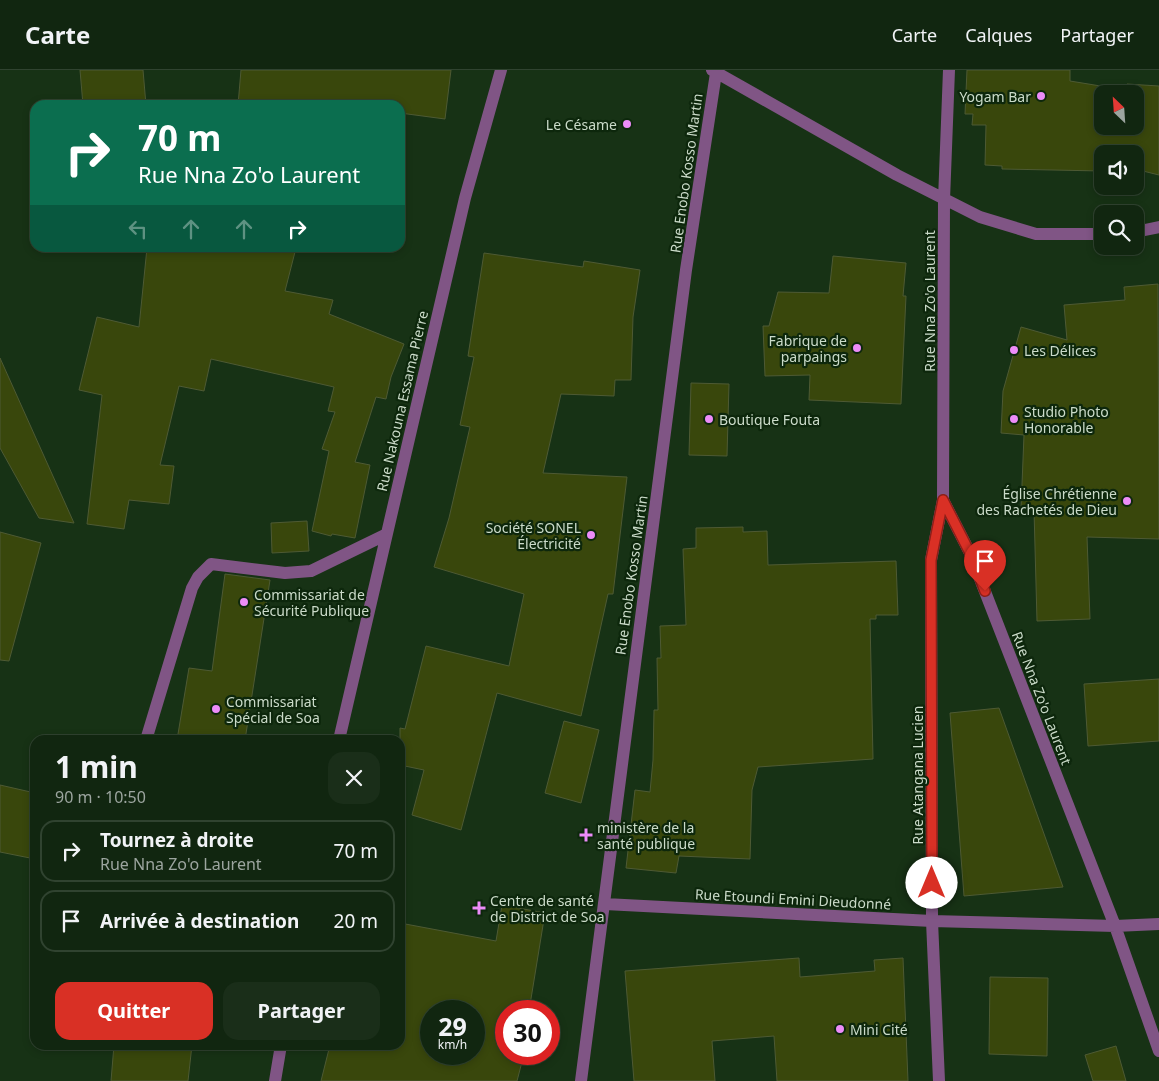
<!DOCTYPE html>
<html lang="fr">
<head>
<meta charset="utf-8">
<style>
  body { margin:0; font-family:"Noto Sans",sans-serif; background:#1a2e19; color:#f1f3f6; height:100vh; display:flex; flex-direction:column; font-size:19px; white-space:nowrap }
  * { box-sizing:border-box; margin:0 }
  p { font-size:16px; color:#9ca59f }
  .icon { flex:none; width:28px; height:28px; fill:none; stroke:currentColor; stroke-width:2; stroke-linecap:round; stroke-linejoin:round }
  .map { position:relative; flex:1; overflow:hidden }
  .details { position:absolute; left:30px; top:665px; width:375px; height:315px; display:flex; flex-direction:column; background:#112610; border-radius:15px; box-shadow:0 2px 8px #0003,0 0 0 1px #304330 }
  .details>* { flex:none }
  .hud { position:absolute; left:30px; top:30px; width:375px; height:152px; border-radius:15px; box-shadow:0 2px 8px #0003,0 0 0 1px #304330; background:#0b6e4f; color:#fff; overflow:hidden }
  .needle { width:32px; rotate:335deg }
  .fabs { position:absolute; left:1094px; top:15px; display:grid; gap:10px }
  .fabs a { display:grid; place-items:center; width:50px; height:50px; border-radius:10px; background:#112610; box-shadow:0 2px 8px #0003,0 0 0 1px #304330; font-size:25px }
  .speed { position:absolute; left:420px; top:930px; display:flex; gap:10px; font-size:25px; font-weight:700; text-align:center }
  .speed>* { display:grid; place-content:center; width:65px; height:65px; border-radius:50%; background:#112610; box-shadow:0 2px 8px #0003,0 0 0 1px #304330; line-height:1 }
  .speed small { font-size:12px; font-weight:400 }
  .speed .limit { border:8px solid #d22; background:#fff; color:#111 }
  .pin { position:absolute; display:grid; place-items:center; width:42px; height:42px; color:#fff; margin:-51px -21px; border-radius:50% 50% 50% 0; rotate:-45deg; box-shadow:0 0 5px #0007 }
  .pin .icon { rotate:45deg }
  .me { position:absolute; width:55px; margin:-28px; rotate:0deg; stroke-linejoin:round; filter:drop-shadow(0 0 4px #0008) }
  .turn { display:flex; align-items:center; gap:18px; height:105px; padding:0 25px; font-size:22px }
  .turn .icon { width:65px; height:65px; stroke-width:2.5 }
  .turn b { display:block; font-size:35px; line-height:42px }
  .lanes { display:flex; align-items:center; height:48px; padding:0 25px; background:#0003; justify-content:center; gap:25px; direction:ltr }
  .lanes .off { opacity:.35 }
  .round { display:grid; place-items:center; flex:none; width:52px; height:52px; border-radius:15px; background:#1a2e19 }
  .head { display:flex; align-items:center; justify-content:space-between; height:85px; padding:0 25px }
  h1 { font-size:30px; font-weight:700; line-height:38px }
  .cta { display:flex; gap:10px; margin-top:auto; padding:10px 25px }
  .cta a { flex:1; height:58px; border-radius:15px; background:#d93025; color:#fff; font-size:20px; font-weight:700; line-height:58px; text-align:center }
  .cta a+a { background:#1a2e19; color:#f1f3f6 }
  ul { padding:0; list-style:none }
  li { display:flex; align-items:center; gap:15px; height:62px; margin:0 10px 8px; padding:0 15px; border:2px solid #304330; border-radius:15px }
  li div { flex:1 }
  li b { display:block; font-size:19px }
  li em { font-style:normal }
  header { display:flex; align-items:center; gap:30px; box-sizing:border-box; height:70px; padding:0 25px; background:#112610; border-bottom:1px solid #304330 }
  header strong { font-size:24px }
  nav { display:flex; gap:28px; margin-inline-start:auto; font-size:18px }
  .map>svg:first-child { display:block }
  .building { fill:#39470c; stroke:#4e5a34; fill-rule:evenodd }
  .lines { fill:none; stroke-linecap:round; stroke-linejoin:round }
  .minor { stroke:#805585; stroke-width:12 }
  .route-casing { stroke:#8d1f18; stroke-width:12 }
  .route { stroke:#d93025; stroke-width:9 }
  .poi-dot { fill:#ed8cf9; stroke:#0d270c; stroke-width:2 }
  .labels { text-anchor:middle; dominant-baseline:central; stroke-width:4.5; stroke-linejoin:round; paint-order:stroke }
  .poi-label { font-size:14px; fill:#cbdbc9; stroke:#0d270c; text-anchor:start }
  .street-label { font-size:14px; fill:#cbdbc9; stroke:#0d270c }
</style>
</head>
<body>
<header>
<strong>Carte</strong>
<nav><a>Carte</a><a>Calques</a><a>Partager</a></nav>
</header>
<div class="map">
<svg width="1159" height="1011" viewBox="0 0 1159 1011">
  <rect width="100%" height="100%" fill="#173215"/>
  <path class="building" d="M 80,0 L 143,0 L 146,35 L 83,35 Z
    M 241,0 L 451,0 L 445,49 L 400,43 L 400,35 L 238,35 Z
    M 967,0 L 1070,0 L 1070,11 L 1125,20 L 1127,14 L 1159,16 L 1159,105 L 1135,99 L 1135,84 L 1102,84 L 1102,101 L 1002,99 L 1002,96 L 985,95 L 986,55 L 972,55 L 973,44 L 965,44 ZM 1102,24 L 1135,24 L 1135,56 L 1102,56 Z
    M 147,178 L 296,178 L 285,221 L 333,230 L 329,244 L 404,274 L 391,307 L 386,329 L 376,327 L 355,392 L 370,395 L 355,468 L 332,464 L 331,466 L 312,461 L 329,381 L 322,379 L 335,342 L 328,341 L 334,317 L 211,289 L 204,321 L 179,316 L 160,395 L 174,396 L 169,434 L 129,430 L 124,459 L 87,454 L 102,325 L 79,320 L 97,247 L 139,257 Z
    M 484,183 L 583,197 L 584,191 L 640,200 L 633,247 L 631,310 L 615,310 L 614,326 L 561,324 L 543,403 L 627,407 L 613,524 L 608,524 L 581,646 L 497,623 L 461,760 L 412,745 L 424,700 L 400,695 L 400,658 L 405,659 L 426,576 L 509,596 L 524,524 L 434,497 L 449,448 L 470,357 L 460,355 L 474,287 L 468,286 Z
    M 833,186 L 906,193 L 903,226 L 906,226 L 901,334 L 809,330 L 810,305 L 765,306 L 763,256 L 769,256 L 778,222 L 829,223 Z
    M 1158,214 L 1159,469 L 1087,467 L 1090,549 L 1037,551 L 1034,440 L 1021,439 L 1024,365 L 1001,363 L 1003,321 L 1021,257 L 1067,270 L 1064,235 L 1125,230 L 1124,217 Z
    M 0,288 L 74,453 L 39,448 L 0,378 Z
    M 691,313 L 729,314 L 727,386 L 689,385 Z
    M 307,451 L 309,481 L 272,483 L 271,453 Z
    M 743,457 L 743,462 L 767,461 L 768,495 L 896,491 L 898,545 L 876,545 L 876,549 L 870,549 L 873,689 L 758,697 L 752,720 L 750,789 L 679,786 L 676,803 L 626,798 L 635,720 L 650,722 L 653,690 L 654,640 L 658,640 L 657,588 L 661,588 L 660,556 L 686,555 L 683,479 L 696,478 L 696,458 Z
    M 0,462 L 41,473 L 9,591 L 0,590 Z
    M 225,504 L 270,510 L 245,670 L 177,670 L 189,598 L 212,601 Z
    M 1159,609 L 1159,671 L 1088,676 L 1084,614 Z
    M 999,638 L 1063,817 L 964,826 L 950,643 Z
    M 564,651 L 599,660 L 581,733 L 545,723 Z
    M 0,715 L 35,723 L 35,789 L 0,782 Z
    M 502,835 L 545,843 L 529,941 L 506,941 L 506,984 L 524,984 L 517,1011 L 321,1011 L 330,975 L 400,975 L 400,853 L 496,871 ZM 431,941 L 474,941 L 474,984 L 431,984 Z
    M 799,888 L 800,907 L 875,901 L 874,890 L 903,888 L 908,1011 L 777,1011 L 774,966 L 712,971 L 715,1011 L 634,1011 L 625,901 Z
    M 990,907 L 1048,908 L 1047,986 L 989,984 Z
    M 114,975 L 192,975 L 188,1011 L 111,1011 Z
    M 1116,976 L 1126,1011 L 1093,1011 L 1085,985 Z"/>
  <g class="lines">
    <path class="minor" d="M 712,0 L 897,105 L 980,147 L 1036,164 L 1102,164
      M 949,0 L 944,130 L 943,430 L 970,483 L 1115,856 L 1159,981
      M 1135,162 L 1159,157
      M 146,670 L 192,518 L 198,507 L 211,494 L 285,503 L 311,501 L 385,465
      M 339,670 L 465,128 L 501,0
      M 605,834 L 932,851 L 1115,856 L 1159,854
      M 275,1011 L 281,975
      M 581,1011 L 686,200 L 716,3
      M 939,1011 L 932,851 L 931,490 L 943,430"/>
  </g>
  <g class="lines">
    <g class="route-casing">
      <path id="route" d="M 932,813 L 931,490 L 943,430 L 970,483 L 985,521"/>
    </g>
    <use href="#route" class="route"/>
  </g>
  <g class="poi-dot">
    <circle cx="1041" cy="26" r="5"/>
    <circle cx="627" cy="54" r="5"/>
    <circle cx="857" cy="278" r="5"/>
    <circle cx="1014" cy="280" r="5"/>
    <circle cx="709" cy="349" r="5"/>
    <circle cx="1014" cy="349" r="5"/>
    <circle cx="1127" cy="431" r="5"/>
    <circle cx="591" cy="465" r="5"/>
    <circle cx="244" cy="532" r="5"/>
    <circle cx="216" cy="639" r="5"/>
    <path d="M583.5 757.5h5v5h5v5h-5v5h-5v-5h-5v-5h5z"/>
    <path d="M476.5 830.5h5v5h5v5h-5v5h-5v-5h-5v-5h5z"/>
    <circle cx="840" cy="959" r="5"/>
  </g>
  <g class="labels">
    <g class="poi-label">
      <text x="1031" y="26" text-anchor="end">Yogam Bar</text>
      <text x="617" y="54" text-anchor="end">Le Césame</text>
      <text x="847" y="270" text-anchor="end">Fabrique de<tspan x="847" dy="16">parpaings</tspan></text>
      <text x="1024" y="280">Les Délices</text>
      <text x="1024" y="341">Studio Photo<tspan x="1024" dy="16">Honorable</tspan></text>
      <text x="719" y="349">Boutique Fouta</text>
      <text x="1117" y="423" text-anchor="end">Église Chrétienne<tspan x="1117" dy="16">des Rachetés de Dieu</tspan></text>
      <text x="581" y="457" text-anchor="end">Société SONEL<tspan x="581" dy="16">Électricité</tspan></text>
      <text x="254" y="524">Commissariat de<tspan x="254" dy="16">Sécurité Publique</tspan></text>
      <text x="226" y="631">Commissariat<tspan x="226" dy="16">Spécial de Soa</tspan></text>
      <text x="597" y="757">ministère de la<tspan x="597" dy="16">santé publique</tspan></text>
      <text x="490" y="830">Centre de santé<tspan x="490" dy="16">de District de Soa</tspan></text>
      <text x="850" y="959">Mini Cité</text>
    </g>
    <g class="street-label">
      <text transform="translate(686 103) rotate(-82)">Rue Enobo Kosso Martin</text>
      <text transform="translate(929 231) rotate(-90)">Rue Nna Zo'o Laurent</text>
      <text transform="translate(402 331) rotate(-77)">Rue Nakouna Essama Pierre</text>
      <text transform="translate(631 505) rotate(-82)">Rue Enobo Kosso Martin</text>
      <text transform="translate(1042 628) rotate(69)">Rue Nna Zo'o Laurent</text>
      <text transform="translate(917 705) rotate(-90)">Rue Atangana Lucien</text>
      <text transform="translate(793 829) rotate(3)">Rue Etoundi Emini Dieudonné</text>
    </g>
  </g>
</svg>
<div class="fabs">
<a><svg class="needle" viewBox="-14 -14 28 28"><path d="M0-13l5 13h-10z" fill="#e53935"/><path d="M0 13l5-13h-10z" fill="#9ca59f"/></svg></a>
<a><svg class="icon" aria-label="sound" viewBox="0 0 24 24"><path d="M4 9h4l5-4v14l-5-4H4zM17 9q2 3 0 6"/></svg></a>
<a><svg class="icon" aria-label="search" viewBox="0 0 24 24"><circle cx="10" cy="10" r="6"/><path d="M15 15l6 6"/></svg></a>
</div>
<div class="speed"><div>29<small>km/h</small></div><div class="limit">30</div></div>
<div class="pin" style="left:985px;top:521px;background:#d93025"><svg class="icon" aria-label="arrive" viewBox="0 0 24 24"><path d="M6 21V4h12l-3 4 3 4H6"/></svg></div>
<svg class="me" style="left:932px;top:813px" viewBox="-20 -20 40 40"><circle r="19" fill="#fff"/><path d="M0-13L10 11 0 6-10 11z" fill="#d93025"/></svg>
<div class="hud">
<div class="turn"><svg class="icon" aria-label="right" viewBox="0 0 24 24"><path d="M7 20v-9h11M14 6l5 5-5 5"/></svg><div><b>70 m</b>Rue Nna Zo'o Laurent</div></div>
<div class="lanes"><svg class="icon off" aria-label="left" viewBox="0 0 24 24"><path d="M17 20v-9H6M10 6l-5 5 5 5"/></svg><svg class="icon off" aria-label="ahead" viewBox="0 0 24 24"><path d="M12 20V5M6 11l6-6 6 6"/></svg><svg class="icon off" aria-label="ahead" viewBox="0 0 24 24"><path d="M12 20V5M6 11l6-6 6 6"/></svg><svg class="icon" aria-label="right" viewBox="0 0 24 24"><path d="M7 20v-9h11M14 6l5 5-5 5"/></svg></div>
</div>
<section class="details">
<div class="head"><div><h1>1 min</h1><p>90 m · 10:50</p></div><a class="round"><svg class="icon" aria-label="close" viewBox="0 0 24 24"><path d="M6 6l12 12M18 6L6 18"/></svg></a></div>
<ul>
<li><svg class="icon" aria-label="right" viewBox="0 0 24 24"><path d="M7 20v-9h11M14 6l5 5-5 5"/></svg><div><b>Tournez à droite</b><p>Rue Nna Zo'o Laurent</p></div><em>70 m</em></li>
<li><svg class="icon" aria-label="arrive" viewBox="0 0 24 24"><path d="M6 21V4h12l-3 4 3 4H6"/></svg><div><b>Arrivée à destination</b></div><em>20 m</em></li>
</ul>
<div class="cta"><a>Quitter</a><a>Partager</a></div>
</section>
</div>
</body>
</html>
